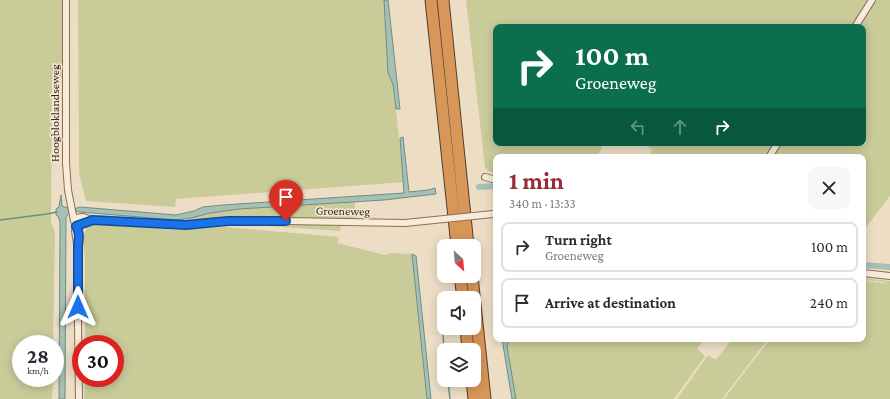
<!DOCTYPE html>
<html lang="en">
<head>
<meta charset="utf-8">
<style>
  body { margin:0; font-family:"Crimson Pro",serif; background:#f7f7f7; color:#2b2b33; height:100vh; display:flex; flex-direction:column; font-size:15px; white-space:nowrap }
  * { box-sizing:border-box; margin:0 }
  p { font-size:13px; color:#7c7c81 }
  .icon { flex:none; width:22px; height:22px; fill:none; stroke:currentColor; stroke-width:2; stroke-linecap:round; stroke-linejoin:round }
  .map { position:relative; flex:1; overflow:hidden }
  .details { position:absolute; left:493px; top:154px; width:373px; height:188px; display:flex; flex-direction:column; background:#fff; border-radius:8px; box-shadow:0 2px 10px #0003 }
  .details>* { flex:none }
  .hud { position:absolute; left:493px; top:24px; width:373px; height:122px; border-radius:8px; box-shadow:0 2px 10px #0003; background:#0b6e4f; color:#fff; overflow:hidden }
  .needle { width:26px; rotate:154deg }
  .buttons { position:absolute; left:437px; top:239px; display:grid; gap:8px }
  .buttons a { display:grid; place-items:center; width:44px; height:44px; border-radius:8px; background:#fff; box-shadow:0 2px 10px #0003; font-size:20px }
  .speed { position:absolute; left:12px; top:335px; display:flex; gap:8px; font-size:20px; font-weight:700; text-align:center }
  .speed>* { display:grid; place-content:center; width:52px; height:52px; border-radius:50%; background:#fff; box-shadow:0 2px 10px #0003; line-height:1 }
  .speed small { font-size:10px; font-weight:400 }
  .speed .limit { border:6px solid #d22; background:#fff; color:#111 }
  .pin { position:absolute; display:grid; place-items:center; width:34px; height:34px; color:#fff; margin:-41px -17px; border-radius:50% 50% 50% 0; rotate:-45deg; box-shadow:0 0 4px #0007 }
  .pin .icon { rotate:45deg }
  .me { position:absolute; width:44px; margin:-22px; rotate:0deg; stroke-linejoin:round; filter:drop-shadow(0 0 3px #0008) }
  .turn { display:flex; align-items:center; gap:14px; height:84px; padding:0 16px; font-size:18px }
  .turn .icon { width:52px; height:52px; stroke-width:2.5 }
  .turn b { display:block; font-size:28px; line-height:34px }
  .lanes { display:flex; align-items:center; height:38px; padding:0 16px; background:#0003; justify-content:center; gap:20px; direction:ltr }
  .lanes .off { opacity:.35 }
  .round { display:grid; place-items:center; flex:none; width:42px; height:42px; border-radius:8px; background:#f7f7f7 }
  .headline { display:flex; align-items:center; justify-content:space-between; height:68px; padding:0 16px }
  h1 { font-size:24px; font-weight:700; line-height:30px; color:#942d37 }
  ul { padding:0; list-style:none }
  li { display:flex; align-items:center; gap:12px; height:50px; margin:0 8px 6px; padding:0 8px; border:2px solid #e1e1e2; border-radius:8px }
  li div { flex:1 }
  li b { display:block; font-size:15px }
  li em { font-style:normal }
  .map>svg:first-child { display:block }
  .green { fill:#c9cb99 }
  .water { fill:#a7c0b6; stroke:#6d8e83 }
  .lines { fill:none; stroke-linecap:round; stroke-linejoin:round }
  .stream { stroke:#6d8e83; stroke-width:1.5 }
  .canal { stroke:#a7c0b6; stroke-width:6 }
  .street-casing { stroke:#876f5c; stroke-width:8 }
  .highway-casing { stroke:#553e30; stroke-width:13 }
  .street { stroke:#f8ecd8; stroke-width:6 }
  .highway { stroke:#d99659; stroke-width:11 }
  .street-bridge-casing { stroke:#876f5c; stroke-width:8; stroke-linecap:butt }
  .street-bridge { stroke:#f8ecd8; stroke-width:6 }
  .route-casing { stroke:#114b97; stroke-width:10 }
  .route { stroke:#1a73e8; stroke-width:7 }
  .labels { text-anchor:middle; dominant-baseline:central; stroke-width:3; stroke-linejoin:round; paint-order:stroke }
  .street-label { font-size:12px; fill:#38291f; stroke:#f4e8d4 }
</style>
</head>
<body>
<div class="map">
<svg width="890" height="399" viewBox="0 0 890 399">
  <rect width="100%" height="100%" fill="#edddc5"/>
  <path class="green" d="M 0,0 L 62,0 L 62,78 L 52,79 L 51,222 L 55,232 L 53,344 L 21,344 L 21,378 L 53,378 L 52,399 L 0,399 Z
    M 78,0 L 384,0 L 388,73 L 393,84 L 404,182 L 176,199 L 175,207 L 86,201 L 79,173 L 79,155 Z
    M 466,0 L 870,0 L 853,27 L 496,27 L 496,143 L 604,143 L 597,157 L 496,157 L 496,173 L 488,171 L 485,167 Z
    M 877,0 L 890,0 L 890,196 L 863,231 L 863,157 L 774,157 L 783,143 L 863,143 L 863,27 L 859,27 Z
    M 643,143 L 777,143 L 768,157 L 649,157 L 652,150 Z
    M 355,201 L 355,220 L 185,219 L 210,213 L 239,209 Z
    M 94,223 L 176,230 L 224,227 L 339,237 L 337,243 L 385,255 L 392,253 L 412,254 L 427,399 L 84,399 L 85,378 L 115,378 L 115,344 L 85,344 L 85,259 L 82,234 L 85,232 L 88,224 Z
    M 238,223 L 341,225 L 340,231 L 238,224 Z
    M 863,278 L 890,281 L 890,399 L 724,399 L 770,339 L 863,339 L 863,281 L 885,283 L 886,282 L 863,280 Z
    M 509,339 L 704,339 L 697,349 L 705,356 L 674,399 L 516,399 L 507,347 Z
    M 732,339 L 768,339 L 722,399 L 677,399 L 708,355 L 716,360 Z"/>
  <path class="water" d="M 384,0 L 388,0 L 400,109 L 396,109 L 393,84 L 388,73 Z
    M 403,137 L 409,192 L 428,190 L 435,188 L 436,194 L 384,200 L 239,209 L 210,213 L 191,218 L 175,220 L 80,212 L 74,211 L 74,209 L 80,207 L 176,215 L 194,211 L 203,207 L 223,205 L 404,193 L 400,138 Z
    M 61,195 L 62,206 L 68,208 L 69,213 L 66,217 L 65,399 L 59,399 L 60,229 L 60,222 L 58,216 L 56,215 L 56,209 L 59,207 Z
    M 412,254 L 416,256 L 431,399 L 427,399 Z
    M 502,339 L 509,339 L 507,347 L 516,399 L 512,399 Z"/>
  <g class="lines">
    <path class="stream" d="M 0,220 L 47,214 L 57,212
      M 440,299 L 441,304
      M 439,304 L 441,304 L 444,350
      M 448,380 L 450,399"/>
    <path class="canal" d="M 479,187 L 496,186
      M 863,265 L 890,267"/>
    <g class="street-casing">
      <path id="street" d="M 66,0 L 66,163 L 68,190 L 74,221 L 79,233 L 77,246 L 79,399
        M 855,27 L 872,0
        M 769,157 L 778,143
        M 485,177 L 496,180
        M 74,218 L 83,217 L 93,220 L 186,225 L 229,221 L 286,221 L 405,223
        M 76,226 L 75,231 L 77,244
        M 76,226 L 93,220
        M 863,273 L 890,276"/>
    </g>
    <g class="highway-casing">
      <path id="highway" d="M 431,0 L 457,246
        M 443,0 L 468,246
        M 460,276 L 463,298
        M 472,276 L 485,399
        M 466,328 L 468,350
        M 472,380 L 474,399"/>
    </g>
    <use href="#street" class="street"/>
    <use href="#highway" class="highway"/>
    <g class="street-bridge-casing">
      <path id="street-bridge" d="M 405,223 L 493,214"/>
    </g>
    <use href="#street-bridge" class="street-bridge"/>
  </g>
  <g class="lines">
    <g class="route-casing">
      <path id="route" d="M 78,307 L 78,246 C 79,238 80,233 76,226 L 93,220 L 186,225 L 228,221 L 286,221"/>
    </g>
    <use href="#route" class="route"/>
  </g>
  <g class="labels">
    <g class="street-label">
      <text transform="translate(55 113) rotate(-90)">Hoogbloklandseweg</text>
      <text transform="translate(343 211) rotate(1)">Groeneweg</text>
    </g>
  </g>
</svg>
<div class="buttons">
<a><svg class="needle" viewBox="-14 -14 28 28"><path d="M0-13l5 13h-10z" fill="#e53935"/><path d="M0 13l5-13h-10z" fill="#7c7c81"/></svg></a>
<a><svg class="icon" aria-label="sound" viewBox="0 0 24 24"><path d="M4 9h4l5-4v14l-5-4H4zM17 9q2 3 0 6"/></svg></a>
<a><svg class="icon" aria-label="layers" viewBox="0 0 24 24"><path d="M12 4l9 5-9 5-9-5zM3 14l9 5 9-5"/></svg></a>
</div>
<div class="speed"><div>28<small>km/h</small></div><div class="limit">30</div></div>
<div class="pin" style="left:286px;top:221px;background:#d93025"><svg class="icon" aria-label="arrive" viewBox="0 0 24 24"><path d="M6 21V4h12l-3 4 3 4H6"/></svg></div>
<svg class="me" style="left:78px;top:307px" viewBox="-20 -20 40 40"><path d="M0-17L14 15 0 8-14 15z" fill="#1a73e8" stroke="#fff" stroke-width="4"/></svg>
<div class="hud">
<div class="turn"><svg class="icon" aria-label="right" viewBox="0 0 24 24"><path d="M7 20v-9h11M14 6l5 5-5 5"/></svg><div><b>100 m</b>Groeneweg</div></div>
<div class="lanes"><svg class="icon off" aria-label="left" viewBox="0 0 24 24"><path d="M17 20v-9H6M10 6l-5 5 5 5"/></svg><svg class="icon off" aria-label="ahead" viewBox="0 0 24 24"><path d="M12 20V5M6 11l6-6 6 6"/></svg><svg class="icon" aria-label="right" viewBox="0 0 24 24"><path d="M7 20v-9h11M14 6l5 5-5 5"/></svg></div>
</div>
<section class="details">
<div class="headline"><div><h1>1 min</h1><p>340 m · 13:33</p></div><a class="round"><svg class="icon" aria-label="close" viewBox="0 0 24 24"><path d="M6 6l12 12M18 6L6 18"/></svg></a></div>
<ul>
<li><svg class="icon" aria-label="right" viewBox="0 0 24 24"><path d="M7 20v-9h11M14 6l5 5-5 5"/></svg><div><b>Turn right</b><p>Groeneweg</p></div><em>100 m</em></li>
<li><svg class="icon" aria-label="arrive" viewBox="0 0 24 24"><path d="M6 21V4h12l-3 4 3 4H6"/></svg><div><b>Arrive at destination</b></div><em>240 m</em></li>
</ul>
</section>
</div>
</body>
</html>
